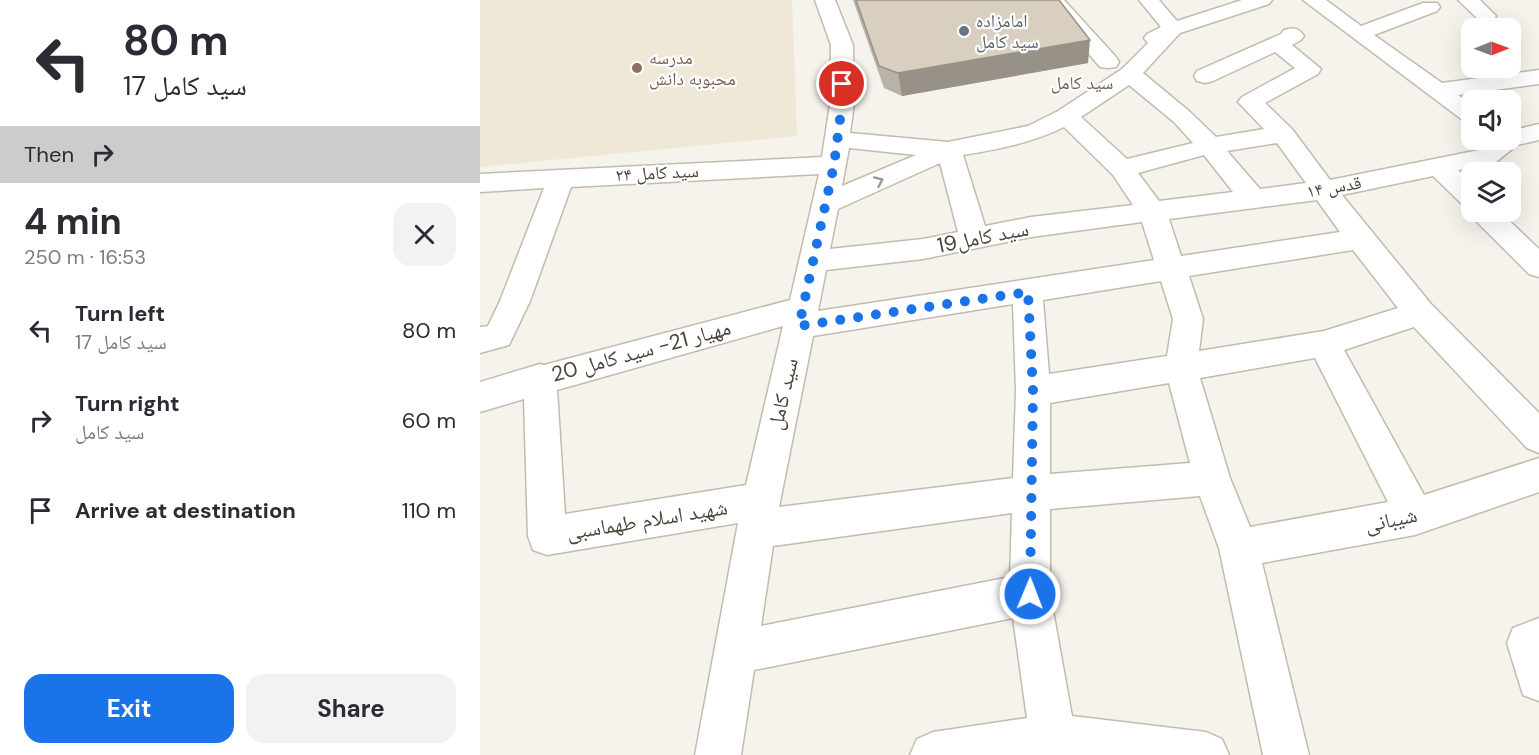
<!DOCTYPE html>
<html lang="en">
<head>
<meta charset="utf-8">
<style>
  body { margin:0; font-family:"DM Sans","Noto Naskh Arabic",sans-serif; background:#f2f2f3; color:#2b2b33; height:100vh; display:flex; flex-direction:column; font-size:22px; white-space:nowrap }
  * { box-sizing:border-box; margin:0 }
  p { font-size:20px; color:#7c7c81 }
  .icon { flex:none; width:33px; height:33px; fill:none; stroke:currentColor; stroke-width:2; stroke-linecap:round; stroke-linejoin:round }
  .map { position:relative; flex:1; overflow:hidden }
  .drawer { display:flex; flex-direction:column; background:#fff; width:480px }
  .drawer>* { flex:none }
  .hud { background:#fff; color:#2b2b33; overflow:hidden }
  .needle { width:39px; rotate:89deg }
  .tools { position:absolute; left:981px; top:18px; display:grid; gap:12px }
  .tools a { display:grid; place-items:center; width:60px; height:60px; border-radius:12px; background:#fff; box-shadow:0 6px 24px #0002; font-size:30px }
  .pin { position:absolute; display:grid; place-items:center; width:51px; height:51px; color:#fff; margin:-26px; border:3px solid #fff; border-radius:50%; box-shadow:0 2px 6px #0007 }
  .me { position:absolute; width:66px; margin:-33px; rotate:1deg; stroke-linejoin:round; filter:drop-shadow(0 0 4px #0008) }
  .turn { display:flex; align-items:center; gap:21px; height:126px; padding:0 24px; font-size:27px }
  .turn .icon { width:78px; height:78px; stroke-width:2.5 }
  .turn b { display:block; font-size:42px; line-height:51px }
  .then { display:flex; align-items:center; height:57px; padding:0 24px; background:#0003; gap:12px; font-size:22px }
  .round { display:grid; place-items:center; flex:none; width:63px; height:63px; border-radius:18px; background:#f2f2f3 }
  .summary { display:flex; align-items:center; justify-content:space-between; height:102px; padding:0 24px }
  h1 { font-size:36px; font-weight:700; line-height:45px }
  .button { display:flex; gap:12px; margin-top:auto; padding:12px 24px }
  .button a { flex:1; height:69px; border-radius:18px; background:#1a73e8; color:#fff; font-size:24px; font-weight:700; line-height:69px; text-align:center }
  .button a+a { background:#f2f2f3; color:#2b2b33 }
  ul { padding:0; list-style:none }
  li { display:flex; align-items:center; gap:18px; height:90px; padding:0 24px }
  li div { flex:1 }
  li b { display:block; font-size:22px }
  li em { font-style:normal }
  main { display:flex; flex:1; min-height:0 }
  .map>svg:first-child { display:block }
  .education { fill:#efe8d6 }
  .lines { fill:none; stroke-linecap:round; stroke-linejoin:round }
  .minor-casing { stroke:#c2bbae; stroke-width:3 }
  .minor { fill:#fff; fill-rule:evenodd }
  .wall { fill:#bab2a6 }
  .shaded-wall { fill:#979187 }
  .building { fill:#d8cfc1; stroke:#979187; stroke-width:1.5 }
  .oneway { stroke:#9c9892 }
  .route { stroke:#1a73e8; stroke-width:10; stroke-dasharray:0 18 }
  .worship-dot { fill:#6b7280; stroke:#fff; stroke-width:2 }
  .education-dot { fill:#8d6e63; stroke:#fff; stroke-width:2 }
  .labels { text-anchor:middle; dominant-baseline:central; stroke-width:4.5; stroke-linejoin:round; paint-order:stroke }
  .far-worship-label { font-size:18px; fill:#5b616d; stroke:#fff; text-anchor:start }
  .far-education-label { font-size:18px; fill:#785e54; stroke:#fff; text-anchor:start }
  .far-neighbourhood-label { font-size:18px; fill:#6e6250; stroke:#fff }
  .far-street-label { font-size:18px; fill:#4b4439; stroke:#fff }
  .street-label { font-size:21px; fill:#4b4439; stroke:#fff }
</style>
</head>
<body>
<main>
<section class="drawer">
<div class="hud">
<div class="turn"><svg class="icon" aria-label="left" viewBox="0 0 24 24"><path d="M17 20v-9H6M10 6l-5 5 5 5"/></svg><div><b>80 m</b>سید کامل 17</div></div>
<div class="then">Then<svg class="icon" aria-label="right" viewBox="0 0 24 24"><path d="M7 20v-9h11M14 6l5 5-5 5"/></svg></div>
</div>
<div class="summary"><div><h1>4 min</h1><p>250 m · 16:53</p></div><a class="round"><svg class="icon" aria-label="close" viewBox="0 0 24 24"><path d="M6 6l12 12M18 6L6 18"/></svg></a></div>
<ul>
<li><svg class="icon" aria-label="left" viewBox="0 0 24 24"><path d="M17 20v-9H6M10 6l-5 5 5 5"/></svg><div><b>Turn left</b><p>سید کامل 17</p></div><em>80 m</em></li>
<li><svg class="icon" aria-label="right" viewBox="0 0 24 24"><path d="M7 20v-9h11M14 6l5 5-5 5"/></svg><div><b>Turn right</b><p>سید کامل</p></div><em>60 m</em></li>
<li><svg class="icon" aria-label="arrive" viewBox="0 0 24 24"><path d="M6 21V4h12l-3 4 3 4H6"/></svg><div><b>Arrive at destination</b></div><em>110 m</em></li>
</ul>
<div class="button"><a>Exit</a><a>Share</a></div>
</section>
<div class="map">
<svg width="1059" height="755" viewBox="0 0 1059 755">
  <rect width="100%" height="100%" fill="#f6f3ec"/>
  <path class="education" d="M 0,0 L 312,0 L 317,136 L 0,167 Z"/>
  <g class="lines">
    <g class="minor-casing">
      <path id="minor" d="M 335,0 L 355,0 L 373,45 L 374,104 L 370,133 L 468,142 L 548,126 L 578,111 L 642,69 L 668,43 L 664,38 L 667,34 L 681,27 L 659,0 L 679,0 L 697,21 L 762,0 L 792,0 L 789,4 L 700,33 L 663,73 L 710,112 L 736,137 L 784,129 L 758,102 L 762,97 L 815,68 L 795,52 L 733,81 L 725,83 L 717,81 L 714,76 L 717,71 L 801,34 L 804,30 C 813,27 819,28 824,36 L 821,40 L 812,45 L 841,69 L 838,74 L 785,103 L 812,129 L 850,180 L 999,150 L 1013,140 L 1030,140 L 1030,131 L 1059,124 L 1059,140 L 1037,145 L 1016,162 L 978,170 L 992,183 L 992,208 L 983,205 L 953,176 L 862,195 L 951,304 L 1059,413 L 1059,453 L 1047,448 L 934,327 L 864,350 L 944,495 L 1059,458 L 1059,492 L 935,535 L 782,563 L 829,755 L 783,755 L 739,548 L 720,496 L 570,509 L 570,594 L 592,716 L 726,732 L 742,739 L 749,755 L 430,755 L 437,739 L 453,732 L 547,718 L 533,618 L 274,670 L 261,755 L 215,755 L 258,523 L 67,555 L 53,550 L 48,536 L 44,399 L 0,412 L 0,382 L 60,364 L 64,365 L 310,300 L 339,174 L 91,187 L 50,301 L 29,345 L 0,353 L 0,327 L 8,326 L 20,301 L 64,188 L 0,192 L 0,174 L 342,157 L 350,104 L 351,45 ZM 649,85 L 694,122 L 713,143 L 647,159 L 601,117 ZM 584,127 L 633,175 L 653,205 L 551,217 L 505,226 L 483,155 C 518,149 552,143 584,127 ZM 797,143 L 826,183 L 780,189 L 747,151 ZM 369,148 L 436,155 L 362,186 ZM 724,155 L 753,192 L 679,201 L 658,173 ZM 460,163 L 478,232 L 443,239 L 350,249 L 358,209 ZM 837,200 L 860,232 L 701,256 L 689,219 ZM 662,222 L 674,260 L 338,311 L 346,270 L 443,259 L 551,237 ZM 873,250 L 918,308 L 844,331 L 719,351 L 723,319 L 709,276 ZM 681,281 L 693,319 L 687,356 L 569,374 L 563,300 ZM 533,304 L 536,391 L 533,478 L 299,507 L 333,336 ZM 303,326 L 266,485 L 85,514 L 77,390 ZM 835,358 L 908,502 L 770,527 L 750,478 L 720,378 ZM 689,383 L 710,463 L 570,474 L 570,403 ZM 532,513 L 530,577 L 281,626 L 293,546 Z
        M 563,0 L 584,0 L 636,57 L 639,62 L 636,67 L 628,68 L 620,67 Z
        M 823,0 L 846,0 L 881,26 L 943,3 L 957,3 L 960,7 L 957,11 L 894,35 L 962,83 L 1059,70 L 1059,84 L 978,95 L 992,105 L 992,123 L 984,121 Z
        M 978,0 L 1000,0 L 1016,16 L 1013,20 L 999,20 Z
        M 992,210 L 1020,212 L 1059,249 L 1059,277 L 1049,274 L 994,219 Z
        M 1059,618 L 1059,701 L 1043,695 L 1027,643 L 1033,628 Z"/>
    </g>
    <use href="#minor" class="minor"/>
  </g>
  <path class="wall" d="M 373,0 L 579,0 L 608,63 L 422,96 L 404,88 Z"/>
  <path class="shaded-wall" d="M 610,40 L 608,63 L 422,96 L 418,73 Z"/>
  <path class="building" d="M 376,0 L 579,0 L 610,40 L 418,73 L 399,66 Z"/>
  <defs><path id="oneway-chevron" d="M-2-3.5L2.5 0L-2 3.5" fill="none" stroke-width="1.6" stroke-linecap="round" stroke-linejoin="round" transform="scale(1.5)"/></defs>
  <use class="oneway" href="#oneway-chevron" transform="translate(399 181) rotate(-24)"/>
  <g class="lines">
    <path class="route" d="M 362,84 L 362,104 L 354,165 L 319,326 L 548,292 L 553,391 L 550,594"/>
  </g>
  <circle class="worship-dot" cx="484" cy="31" r="6"/>
  <circle class="education-dot" cx="157" cy="68" r="6"/>
  <g class="labels">
    <g class="far-worship-label">
      <text x="496" y="21">امامزاده<tspan x="496" dy="21">سید کامل</tspan></text>
    </g>
    <g class="far-education-label">
      <text x="169" y="58">مدرسه<tspan x="169" dy="21">محبوبه دانش</tspan></text>
    </g>
    <g class="far-neighbourhood-label">
      <text x="602" y="83">سید کامل</text>
    </g>
    <g class="far-street-label">
      <text transform="translate(177 173) rotate(-3)">سید کامل ۲۴</text>
      <text transform="translate(854 187) rotate(-10)">قدس ۱۴</text>
    </g>
    <g class="street-label">
      <text transform="translate(503 237) rotate(-11)">سید کامل19</text>
      <text transform="translate(161 351) rotate(-15)">مهیار 21- سید کامل 20</text>
      <text transform="translate(303 394) rotate(-77)">سید کامل</text>
      <text transform="translate(167 520) rotate(-9)">شهید اسلام طهماسبی</text>
      <text transform="translate(911 520) rotate(-12)">شیبانی</text>
    </g>
  </g>
</svg>
<div class="tools">
<a><svg class="needle" viewBox="-14 -14 28 28"><path d="M0-13l5 13h-10z" fill="#e53935"/><path d="M0 13l5-13h-10z" fill="#7c7c81"/></svg></a>
<a><svg class="icon" aria-label="sound" viewBox="0 0 24 24"><path d="M4 9h4l5-4v14l-5-4H4zM17 9q2 3 0 6"/></svg></a>
<a><svg class="icon" aria-label="layers" viewBox="0 0 24 24"><path d="M12 4l9 5-9 5-9-5zM3 14l9 5 9-5"/></svg></a>
</div>
<div class="pin" style="left:362px;top:84px;background:#d93025"><svg class="icon" aria-label="arrive" viewBox="0 0 24 24"><path d="M6 21V4h12l-3 4 3 4H6"/></svg></div>
<svg class="me" style="left:550px;top:594px" viewBox="-20 -20 40 40"><circle r="17" fill="#1a73e8" stroke="#fff" stroke-width="3"/><path d="M0-11L8 9 0 5-8 9z" fill="#fff"/></svg>
</div>
</main>
</body>
</html>
